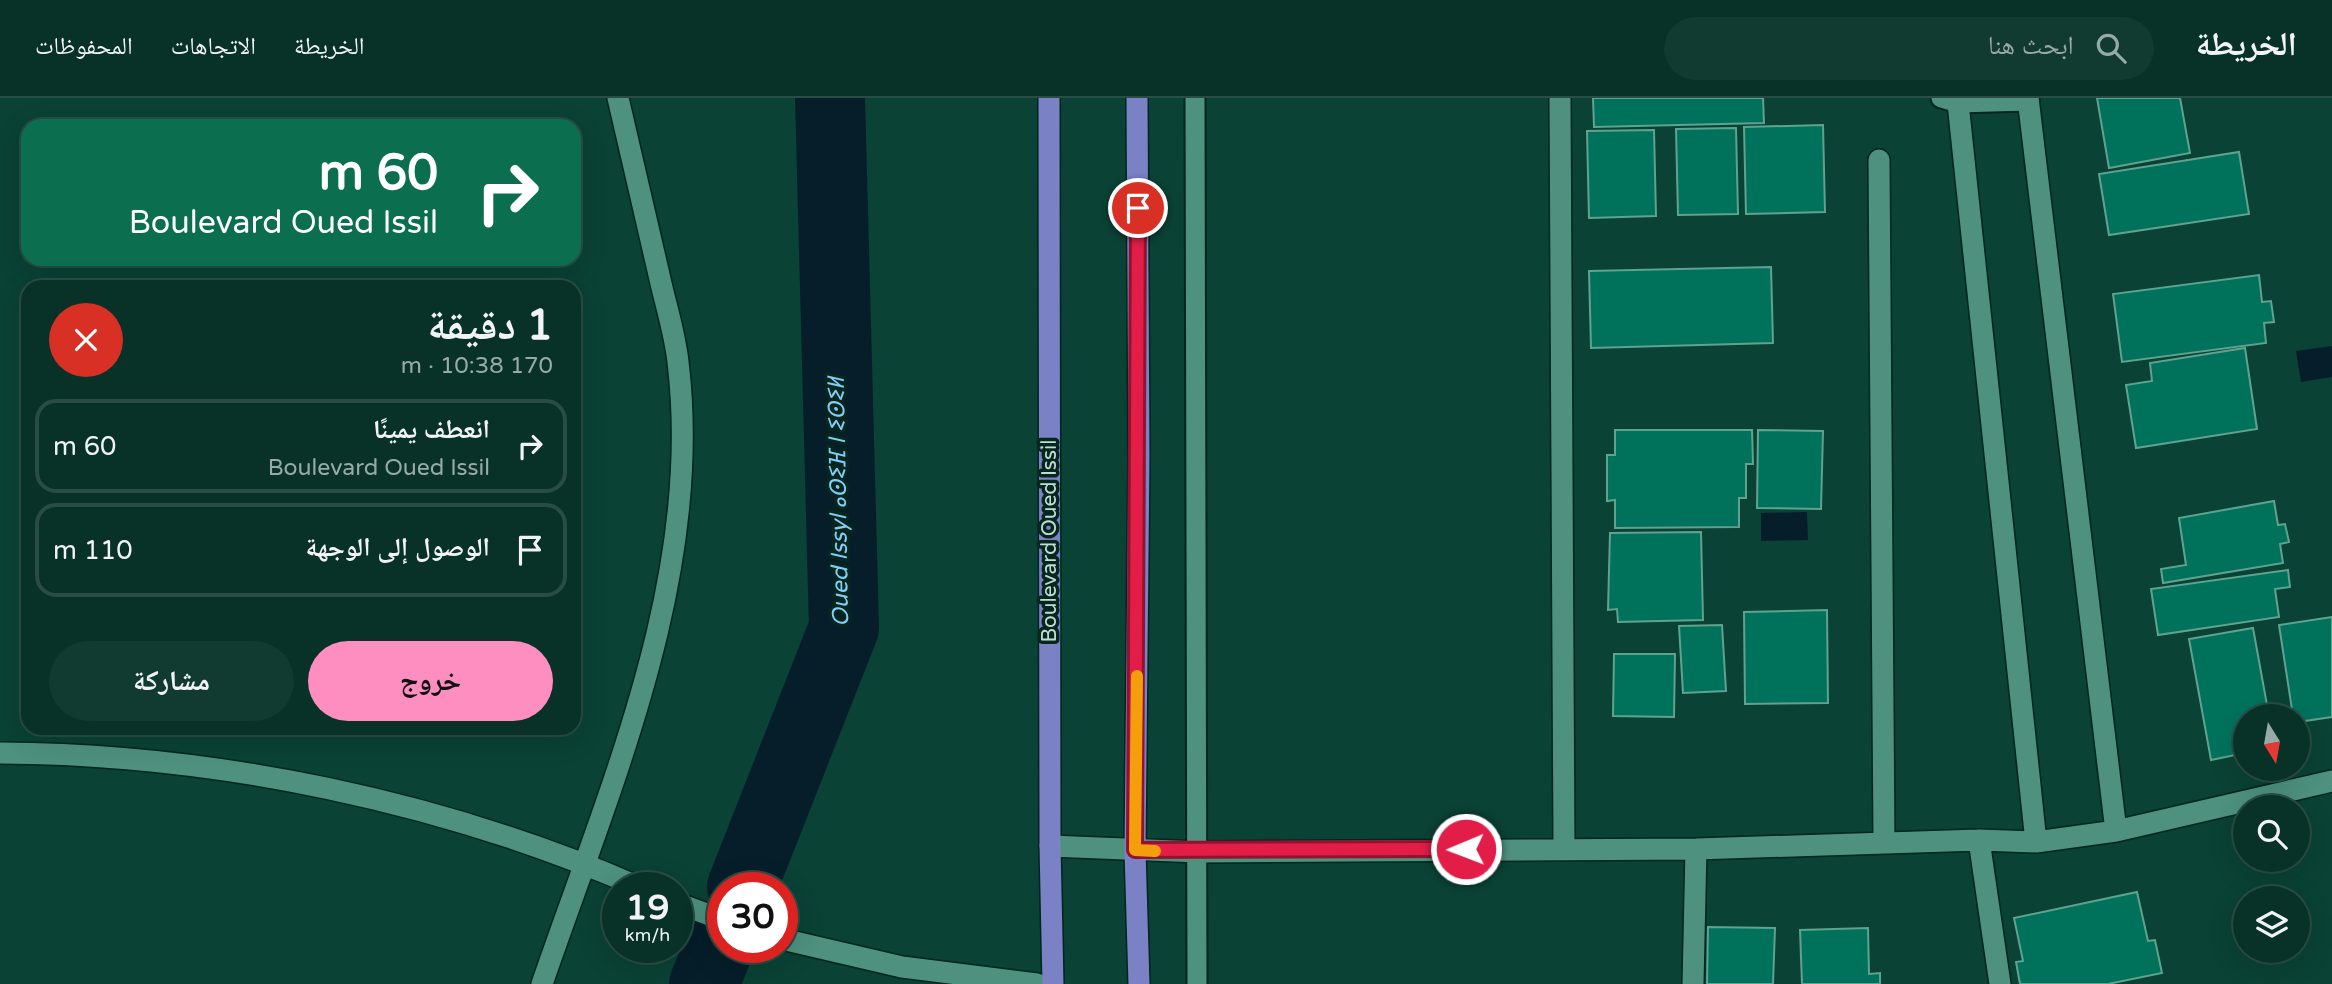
<!DOCTYPE html>
<html lang="ar">
<head>
<meta charset="utf-8">
<style>
  body { margin:0; font-family:"Varela Round","Noto Naskh Arabic","Noto Sans Tifinagh",sans-serif; background:#113a30; color:#f1f3f6; direction:rtl; height:100vh; display:flex; flex-direction:column; font-size:26px; white-space:nowrap }
  * { box-sizing:border-box; margin:0 }
  p { font-size:23px; color:#98aaa8 }
  .icon { flex:none; width:38px; height:38px; fill:none; stroke:currentColor; stroke-width:2; stroke-linecap:round; stroke-linejoin:round }
  .map { position:relative; flex:1; overflow:hidden; direction:ltr }
  .drawer { position:absolute; left:21px; top:182px; width:560px; height:455px; display:flex; flex-direction:column; background:#083228; border-radius:21px; box-shadow:0 7px 28px #0002,0 0 0 2px #294d45; direction:rtl }
  .drawer>* { flex:none }
  .guide { position:absolute; left:21px; top:21px; width:560px; height:147px; border-radius:21px; box-shadow:0 7px 28px #0002,0 0 0 2px #294d45; direction:rtl; background:#0b6e4f; color:#fff; overflow:hidden }
  .needle { width:46px; rotate:169deg }
  .buttons { position:absolute; left:2233px; top:606px; display:grid; gap:14px }
  .buttons a { display:grid; place-items:center; width:77px; height:77px; border-radius:50%; background:#083228; box-shadow:0 7px 28px #0002,0 0 0 2px #294d45; font-size:35px }
  .speed { position:absolute; left:602px; top:774px; display:flex; gap:14px; font-size:35px; font-weight:700; text-align:center }
  .speed>* { display:grid; place-content:center; width:91px; height:91px; border-radius:50%; background:#083228; box-shadow:0 7px 28px #0002,0 0 0 2px #294d45; line-height:1 }
  .speed small { font-size:18px; font-weight:400 }
  .speed .limit { border:10px solid #d22; background:#fff; color:#111 }
  .pin { position:absolute; display:grid; place-items:center; width:60px; height:60px; color:#fff; margin:-30px; border:4px solid #fff; border-radius:50%; box-shadow:0 2px 7px #0007 }
  .me { position:absolute; width:77px; margin:-38px; rotate:269deg; stroke-linejoin:round; filter:drop-shadow(0 0 5px #0008) }
  .turn { display:flex; align-items:center; gap:24px; height:147px; padding:0 28px; font-size:32px }
  .turn .icon { width:91px; height:91px; stroke-width:2.5 }
  .turn b { display:block; font-size:49px; line-height:60px }
  .round { display:grid; place-items:center; flex:none; width:74px; height:74px; border-radius:37px; background:#113a30 }
  .head { display:flex; align-items:center; justify-content:space-between; height:119px; padding:0 28px }
  h1 { font-size:42px; font-weight:800; line-height:52px }
  .primary-button { display:flex; gap:14px; margin-top:auto; padding:14px 28px }
  .primary-button a { flex:1; height:80px; border-radius:42px; background:#fd8ebf; color:#111; font-size:28px; font-weight:800; line-height:80px; text-align:center }
  .primary-button a+a { background:#113a30; color:#f1f3f6 }
  ul { padding:0; list-style:none }
  li { display:flex; align-items:center; gap:21px; height:94px; margin:0 14px 10px; padding:0 14px; border:4px solid #294d45; border-radius:21px }
  li div { flex:1 }
  li b { display:block; font-size:26px }
  li em { font-style:normal }
  header { display:flex; align-items:center; gap:42px; box-sizing:border-box; height:98px; padding:0 35px; background:#083228; border-bottom:2px solid #294d45 }
  header strong { font-size:33px }
  nav { display:flex; gap:38px; margin-inline-start:auto; font-size:24px }
  .search { width:490px; height:63px; background:#113a30; display:flex; align-items:center; gap:18px; box-sizing:border-box; padding:0 24px; border-radius:38px; color:#98aaa8; font-size:26px }
  .map>svg:first-child { display:block }
  .water { fill:#061e2a }
  .lines { fill:none; stroke-linecap:round; stroke-linejoin:round }
  .river { stroke:#061e2a; stroke-width:70 }
  .building { fill:#00725c; stroke:#5fa28e; stroke-width:2 }
  .lane-casing { stroke:#01261d; stroke-width:23 }
  .street-casing { stroke:#01261d; stroke-width:24 }
  .secondary-casing { stroke:#01261d; stroke-width:24 }
  .primary-casing { stroke:#01261d; stroke-width:24 }
  .lane { stroke:#4e917e; stroke-width:19 }
  .street { stroke:#4e917e; stroke-width:21 }
  .secondary { stroke:#4e917e; stroke-width:21 }
  .primary { stroke:#7a81c5; stroke-width:21 }
  .route-casing { stroke:#92132f; stroke-width:18 }
  .route { stroke:#e11d48; stroke-width:12 }
  .slow { stroke:#f59e0b; stroke-width:12 }
  .labels { text-anchor:middle; dominant-baseline:central; stroke-width:7; stroke-linejoin:round; paint-order:stroke }
  .street-label { font-size:21px; fill:#bdded3; stroke:#08251e }
  .water-label { font-size:23px; font-style:italic; fill:#7ecffa; stroke:#08251e }
</style>
</head>
<body>
<header>
<strong>الخريطة</strong>
<div class="search"><svg class="icon" aria-label="search" viewBox="0 0 24 24"><circle cx="10" cy="10" r="6"/><path d="M15 15l6 6"/></svg>ابحث هنا</div>
<nav><a>الخريطة</a><a>الاتجاهات</a><a>المحفوظات</a></nav>
</header>
<div class="map">
<svg width="2332" height="886" viewBox="0 0 2332 886">
  <rect width="100%" height="100%" fill="#0a4235"/>
  <path class="water" d="M 2332,248 L 2332,279 L 2301,284 L 2296,253 Z
    M 1807,414 L 1808,442 L 1761,443 L 1761,415 Z"/>
  <g class="lines">
    <path class="river" d="M 742,789 L 844,530 L 830,0
      M 704,886 L 723,839"/>
  </g>
  <path class="building" d="M 1593,0 L 1763,0 L 1764,25 L 1594,29 Z
    M 2097,0 L 2180,0 L 2190,55 L 2109,70 Z
    M 1823,27 L 1825,114 L 1746,116 L 1744,29 Z
    M 1736,30 L 1738,116 L 1678,117 L 1676,31 Z
    M 1654,32 L 1656,118 L 1589,120 L 1587,33 Z
    M 2239,54 L 2249,116 L 2109,137 L 2099,76 Z
    M 1771,169 L 1773,245 L 1591,250 L 1589,173 Z
    M 2259,177 L 2262,204 L 2271,203 L 2274,224 L 2264,225 L 2266,245 L 2122,264 L 2113,196 Z
    M 2245,250 L 2257,331 L 2136,350 L 2126,287 L 2152,283 L 2150,265 Z
    M 1615,332 L 1752,332 L 1753,366 L 1746,366 L 1746,400 L 1739,400 L 1739,429 L 1615,430 L 1615,402 L 1607,403 L 1607,357 L 1615,357 Z
    M 1758,332 L 1823,333 L 1821,411 L 1757,410 Z
    M 2274,403 L 2278,427 L 2285,426 L 2289,444 L 2280,446 L 2283,465 L 2163,485 L 2161,471 L 2186,467 L 2179,420 Z
    M 1701,434 L 1703,522 L 1618,524 L 1617,511 L 1608,512 L 1610,435 Z
    M 2288,472 L 2290,489 L 2275,491 L 2279,519 L 2158,537 L 2151,491 Z
    M 1827,512 L 1828,605 L 1745,606 L 1744,514 Z
    M 2332,519 L 2332,619 L 2298,624 L 2298,618 L 2293,618 L 2279,527 Z
    M 1722,527 L 1726,593 L 1683,595 L 1679,528 Z
    M 2253,530 L 2269,618 L 2245,618 L 2245,655 L 2211,662 L 2189,541 Z
    M 1614,556 L 1675,556 L 1674,619 L 1613,618 Z
    M 2137,794 L 2148,843 L 2155,842 L 2162,875 L 2108,886 L 2020,886 L 2016,864 L 2023,863 L 2014,820 Z
    M 1708,829 L 1775,830 L 1773,886 L 1707,886 Z
    M 1868,830 L 1869,876 L 1880,875 L 1880,886 L 1802,886 L 1800,832 Z"/>
  <g class="lines">
    <g class="lane-casing">
      <path id="lane" d="M 1195,0 L 1197,886
        M 1941,0 L 1958,5 L 2029,3"/>
    </g>
    <g class="street-casing">
      <path id="street" d="M 1560,0 L 1564,750
        M 2028,0 L 2116,733
        M 1958,5 L 2036,744
        M 1879,62 L 1884,745
        M 1979,742 L 2000,886
        M 1050,748 L 1199,754 L 1696,751 L 1979,742 L 2036,744 L 2116,733 L 2332,683
        M 1693,886 L 1696,751"/>
    </g>
    <g class="secondary-casing">
      <path id="secondary" d="M 0,655 C 215,656 442,703 639,789
        M 677,805 L 723,822
        M 782,841 L 902,869 L 1037,886
        M 542,886 C 610,688 704,478 678,264 C 675,236 666,208 660,181 C 646,121 632,60 618,0"/>
    </g>
    <g class="primary-casing">
      <path id="primary" d="M 1049,0 L 1050,748 L 1053,886
        M 1137,0 L 1139,358 L 1135,753 L 1139,886"/>
    </g>
    <use href="#lane" class="lane"/>
    <use href="#street" class="street"/>
    <use href="#secondary" class="secondary"/>
    <use href="#primary" class="primary"/>
  </g>
  <g class="lines">
    <g class="route-casing">
      <path id="route" d="M 1138,110 L 1135,752 L 1466,751"/>
    </g>
    <use href="#route" class="route"/>
    <path class="slow" d="M 1137,578 L 1135,752 L 1155,753"/>
  </g>
  <g class="labels">
    <g class="street-label">
      <text transform="translate(1049 443) rotate(-90)">Boulevard Oued Issil</text>
    </g>
    <g class="water-label">
      <text transform="translate(839 404) rotate(-91)">Oued Issyl ⴰⵙⵉⴼ ⵏ ⵉⵙⵉⵍ</text>
    </g>
  </g>
</svg>
<div class="buttons">
<a><svg class="needle" viewBox="-14 -14 28 28"><path d="M0-13l5 13h-10z" fill="#e53935"/><path d="M0 13l5-13h-10z" fill="#98aaa8"/></svg></a>
<a><svg class="icon" aria-label="search" viewBox="0 0 24 24"><circle cx="10" cy="10" r="6"/><path d="M15 15l6 6"/></svg></a>
<a><svg class="icon" aria-label="layers" viewBox="0 0 24 24"><path d="M12 4l9 5-9 5-9-5zM3 14l9 5 9-5"/></svg></a>
</div>
<div class="speed"><div>19<small>km/h</small></div><div class="limit">30</div></div>
<div class="pin" style="left:1138px;top:110px;background:#d93025"><svg class="icon" aria-label="arrive" viewBox="0 0 24 24"><path d="M6 21V4h12l-3 4 3 4H6"/></svg></div>
<svg class="me" style="left:1466px;top:751px" viewBox="-20 -20 40 40"><circle r="17" fill="#e11d48" stroke="#fff" stroke-width="3"/><path d="M0-11L8 9 0 5-8 9z" fill="#fff"/></svg>
<div class="guide">
<div class="turn"><svg class="icon" aria-label="right" viewBox="0 0 24 24"><path d="M7 20v-9h11M14 6l5 5-5 5"/></svg><div><b>60 m</b>Boulevard Oued Issil</div></div>
</div>
<section class="drawer">
<div class="head"><div><h1>1 دقيقة</h1><p>170 m · 10:38</p></div><a class="round" style="background:#d93025;color:#fff"><svg class="icon" aria-label="close" viewBox="0 0 24 24"><path d="M6 6l12 12M18 6L6 18"/></svg></a></div>
<ul>
<li><svg class="icon" aria-label="right" viewBox="0 0 24 24"><path d="M7 20v-9h11M14 6l5 5-5 5"/></svg><div><b>انعطف يمينًا</b><p>Boulevard Oued Issil</p></div><em>60 m</em></li>
<li><svg class="icon" aria-label="arrive" viewBox="0 0 24 24"><path d="M6 21V4h12l-3 4 3 4H6"/></svg><div><b>الوصول إلى الوجهة</b></div><em>110 m</em></li>
</ul>
<div class="primary-button"><a>خروج</a><a>مشاركة</a></div>
</section>
</div>
</body>
</html>
